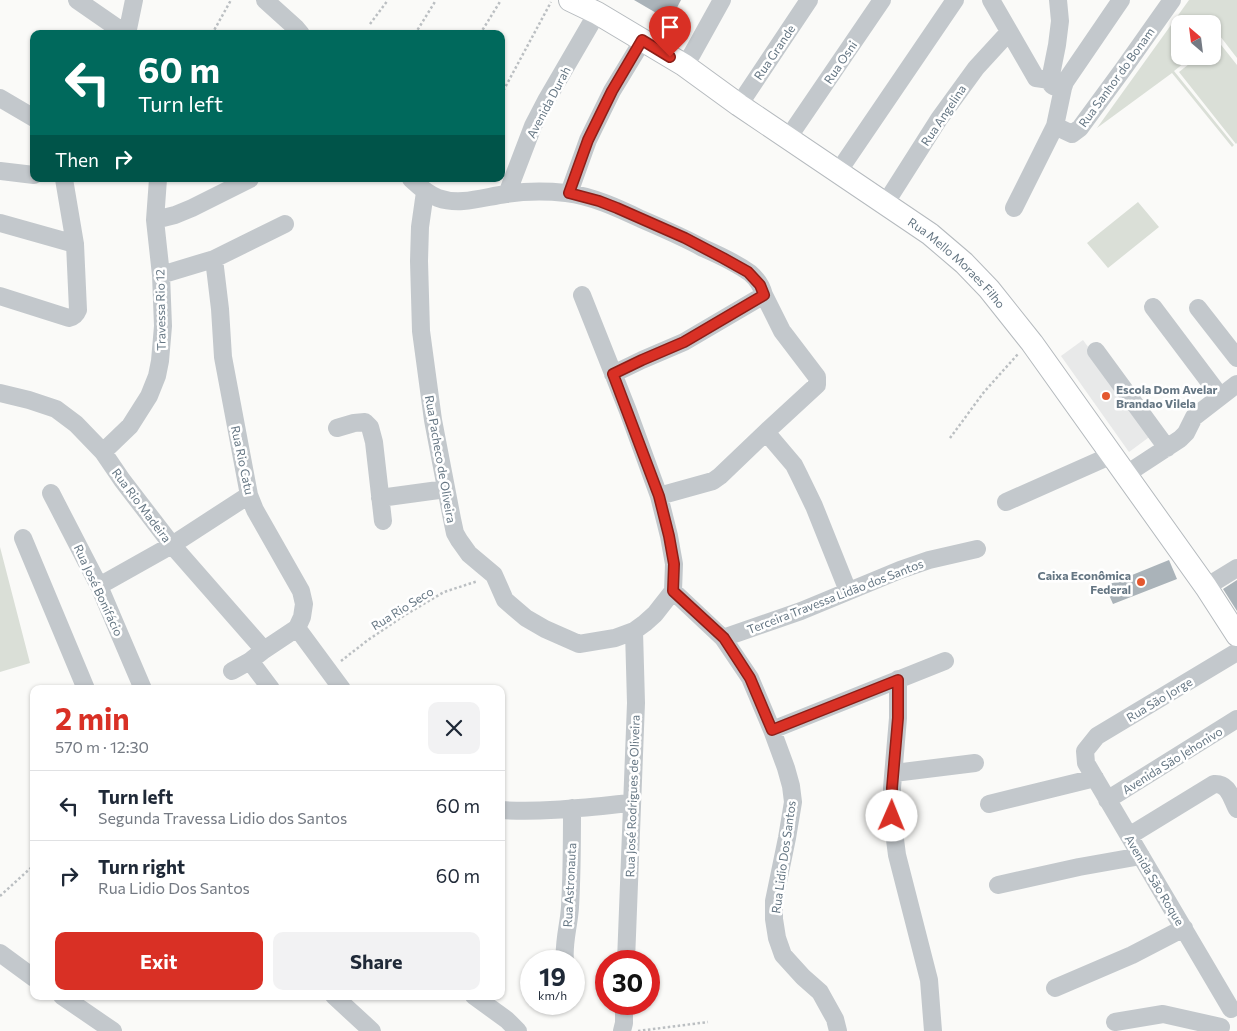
<!DOCTYPE html>
<html lang="en">
<head>
<meta charset="utf-8">
<style>
  body { margin:0; font-family:Commissioner,sans-serif; background:#f2f2f3; color:#1f2937; height:100vh; display:flex; flex-direction:column; font-size:19px; white-space:nowrap }
  * { box-sizing:border-box; margin:0 }
  p { font-size:16px; color:#747a83 }
  .icon { flex:none; width:28px; height:28px; fill:none; stroke:currentColor; stroke-width:2; stroke-linecap:round; stroke-linejoin:round }
  .map { position:relative; flex:1; overflow:hidden }
  .drawer { position:absolute; left:30px; top:685px; width:475px; height:315px; display:flex; flex-direction:column; background:#fff; border-radius:10px; box-shadow:0 1px 4px #0004 }
  .drawer>* { flex:none }
  .top-card { position:absolute; left:30px; top:30px; width:475px; height:152px; border-radius:10px; box-shadow:0 1px 4px #0004; background:#00695c; color:#fff; overflow:hidden }
  .needle { width:32px; rotate:332deg }
  .fabs { position:absolute; left:1171px; top:15px; display:grid; gap:10px }
  .fabs a { display:grid; place-items:center; width:50px; height:50px; border-radius:10px; background:#fff; box-shadow:0 1px 4px #0004; font-size:25px }
  .speed { position:absolute; left:520px; top:950px; display:flex; gap:10px; font-size:25px; font-weight:700; text-align:center }
  .speed>* { display:grid; place-content:center; width:65px; height:65px; border-radius:50%; background:#fff; box-shadow:0 1px 4px #0004; line-height:1 }
  .speed small { font-size:12px; font-weight:400 }
  .speed .limit { border:8px solid #d22; background:#fff; color:#111 }
  .pin { position:absolute; display:grid; place-items:center; width:42px; height:42px; color:#fff; margin:-51px -21px; border-radius:50% 50% 50% 0; rotate:-45deg; box-shadow:0 0 5px #0007 }
  .pin .icon { rotate:45deg }
  .me { position:absolute; width:55px; margin:-28px; rotate:1deg; stroke-linejoin:round; filter:drop-shadow(0 0 4px #0008) }
  .turn { display:flex; align-items:center; gap:18px; height:105px; padding:0 25px; font-size:22px }
  .turn .icon { width:65px; height:65px; stroke-width:2.5 }
  .turn b { display:block; font-size:35px; line-height:42px }
  .then { display:flex; align-items:center; height:48px; padding:0 25px; background:#0003; gap:10px; font-size:19px }
  .round { display:grid; place-items:center; flex:none; width:52px; height:52px; border-radius:10px; background:#f2f2f3 }
  .summary { display:flex; align-items:center; justify-content:space-between; height:85px; padding:0 25px }
  h1 { font-size:30px; font-weight:700; line-height:38px; color:#d93025 }
  .button { display:flex; gap:10px; margin-top:auto; padding:10px 25px }
  .button a { flex:1; height:58px; border-radius:10px; background:#d93025; color:#fff; font-size:20px; font-weight:700; line-height:58px; text-align:center }
  .button a+a { background:#f2f2f3; color:#1f2937 }
  ul { padding:0; list-style:none }
  li { display:flex; align-items:center; gap:15px; height:70px; padding:0 25px; border-top:1px solid #e0e1e3 }
  li div { flex:1 }
  li b { display:block; font-size:19px }
  li em { font-style:normal }
  .map>svg:first-child { display:block }
  .built { fill:#e8e9e9 }
  .green { fill:#dadfd7 }
  .building { fill:#aab3b9 }
  .lines { fill:none; stroke-linecap:round; stroke-linejoin:round }
  .major-casing { stroke:#b5babe; stroke-width:24 }
  .path { stroke:#bbbfc2; stroke-width:2.5; stroke-dasharray:2.5 2.5; stroke-linecap:butt }
  .minor { stroke:#c3c8cc; stroke-width:18 }
  .major { stroke:#fff; stroke-width:22 }
  .route-casing { stroke:#8d1f18; stroke-width:12 }
  .route { stroke:#d93025; stroke-width:9 }
  .poi-dot { fill:#e4572e; stroke:#fff; stroke-width:2 }
  .labels { text-anchor:middle; dominant-baseline:central; stroke-width:5; stroke-linejoin:round; paint-order:stroke }
  .street-label { font-size:12px; fill:#657683; stroke:#fff }
  .poi-label { font-size:12px; font-weight:bold; fill:#657683; stroke:#fff; text-anchor:start }
</style>
</head>
<body>
<div class="map">
<svg width="1237" height="1031" viewBox="0 0 1237 1031">
  <rect width="100%" height="100%" fill="#fafaf8"/>
  <path class="built" d="M 1083,340 L 1152,435 L 1129,452 L 1061,356 Z"/>
  <path class="green" d="M 1189,0 L 1237,0 L 1237,58 L 1220,36 L 1213,41 L 1212,24 L 1180,24 L 1180,56 L 1193,56 L 1174,71 L 1234,145 L 1232,147 L 1172,73 L 1097,128 Z
    M 1218,41 L 1237,65 L 1237,143 L 1236,144 L 1179,72 L 1199,56 L 1212,56 L 1213,45 Z
    M 1138,202 L 1159,227 L 1108,268 L 1087,243 Z
    M 0,547 L 30,663 L 0,672 Z"/>
  <path class="building" d="M 634,0 L 681,0 L 670,21 Z
    M 1169,560 L 1177,579 L 1113,604 L 1105,586 Z
    M 1237,580 L 1237,611 L 1223,589 Z"/>
  <g class="lines">
    <g class="major-casing">
      <g id="major">
        <path id="s1" d="M 570,0 L 597,13 L 684,65 L 739,105 L 930,234 L 964,263 L 989,289 L 1032,343 L 1206,587 L 1237,635"/>
      </g>
    </g>
    <path class="path" d="M 370,24 L 388,0
      M 212,34 L 231,0
      M 415,34 L 436,0
      M 480,34 L 501,0
      M 501,95 L 551,2
      M 950,438 L 984,392 L 1018,354
      M 341,661 L 368,640 L 405,615 L 444,592 L 478,581
      M 0,896 L 34,865
      M 638,1031 L 708,1022"/>
    <path class="minor" d="M 77,0 L 126,34
      M 265,0 L 296,28 L 301,34
      M 991,0 L 1036,78 L 1050,80
      M 127,34 L 134,0
      M 684,65 L 692,54 L 722,0
      M 1063,88 L 1065,82 L 1121,0
      M 0,98 L 34,118
      M 739,105 L 809,0
      M 1055,126 L 1063,88 C 1056,87 1051,88 1050,80 L 1057,45 L 1060,21 L 1058,0
      M 788,138 L 882,0
      M 0,171 L 34,175
      M 838,172 L 955,0
      M 411,179 C 420,187 427,194 438,198 C 460,206 484,197 506,194 C 526,191 546,191 566,193 C 592,196 618,208 641,219 C 662,228 683,237 703,248 C 719,255 736,263 750,273 C 757,279 762,287 764,295 L 782,331 L 817,377 L 817,385 L 766,432 L 720,476 L 713,481 L 659,496
      M 425,192 L 420,227 L 419,261 L 421,331 L 433,420 L 452,519 L 455,533 L 459,540 L 469,554 L 494,575 L 505,600 L 526,618 L 545,629 L 579,644 L 615,638 L 634,631 L 645,623 L 655,614 L 673,591
      M 569,193 L 588,140 L 612,91 L 643,40
      M 507,194 L 533,126 L 547,99 L 597,13
      M 885,204 L 939,119 L 976,68 L 1009,32
      M 1014,208 L 1055,126 L 1072,134 L 1080,128 L 1124,68 L 1172,0
      M 155,220 L 175,215 L 192,208 L 250,179
      M 0,223 L 75,244
      M 214,259 L 220,309 L 223,357 L 249,495 L 255,510 L 301,591 L 304,604 L 302,617 L 297,628 L 264,650 L 250,661 L 232,671
      M 161,275 L 214,259 L 285,224
      M 582,295 L 628,411 L 659,496 L 669,536 L 674,564 L 673,591 L 723,638 L 750,678 L 772,730 L 786,768 L 791,786 L 793,802 L 787,838 L 774,901 L 774,919 L 777,938 L 783,955 L 803,977 L 820,992 L 835,1019 L 838,1031
      M 0,296 L 69,318 C 74,317 76,315 78,310 L 75,244 L 64,179
      M 1153,307 L 1220,396
      M 1198,308 L 1237,358
      M 1096,351 L 1167,448
      M 613,374 L 642,360 L 684,342 L 764,295
      M 0,393 L 29,400 L 56,409 L 76,424 L 103,452 L 122,480 L 172,545 L 264,650
      M 337,428 L 354,423 L 365,422 L 370,427 L 374,442 L 383,521
      M 766,432 L 794,465 L 799,475 L 814,506 L 848,591
      M 103,452 L 130,426 L 149,396 L 157,376 L 160,361 L 163,326 L 161,275 L 155,220 L 158,179
      M 1125,475 L 1180,439 L 1186,433 L 1194,417 L 1237,384
      M 51,493 L 99,586 L 143,689
      M 380,498 L 446,489
      M 1006,502 L 1112,455
      M 23,538 L 86,689
      M 99,586 L 172,545 L 249,495
      M 1206,587 L 1237,568
      M 297,628 L 342,689
      M 723,638 L 801,611 L 900,570 L 929,560 L 977,549
      M 250,661 L 271,689
      M 898,679 L 898,718 L 892,788 L 892,816 L 897,855 L 929,980 L 933,1031
      M 772,730 L 945,661
      M 894,773 L 975,763
      M 1107,800 L 1237,719
      M 989,804 L 1095,778
      M 501,810 C 543,813 589,807 631,803
      M 1129,836 L 1214,784 C 1229,783 1231,798 1237,809
      M 998,885 L 1079,867 L 1141,856
      M 0,953 L 34,978
      M 565,961 C 563,943 569,925 570,907 C 572,874 572,841 572,808
      M 626,961 L 636,703 L 634,631
      M 1055,988 L 1132,955 L 1184,928
      M 62,996 L 113,1031
      M 334,996 L 372,1031
      M 474,996 L 507,1020 L 518,1031
      M 1231,1009 L 1086,763 L 1085,751 L 1097,736 L 1237,652
      M 1115,1022 L 1163,1014 L 1221,1027
      M 622,1031 L 624,1023 L 624,1004"/>
    <use href="#major" class="major"/>
  </g>
  <g class="lines">
    <g class="route-casing">
      <path id="route" d="M 670,57 L 642,40 L 612,91 L 588,140 L 569,193 L 599,201 L 617,208 L 685,238 L 723,258 L 748,272 L 760,285 L 764,295 L 684,342 L 642,360 L 613,374 L 659,496 L 669,536 L 674,564 L 673,591 L 724,638 L 750,678 L 772,730 L 898,680 L 898,718 L 892,788 L 892,816"/>
    </g>
    <use href="#route" class="route"/>
  </g>
  <g class="poi-dot">
    <circle cx="1106" cy="396" r="5"/>
    <circle cx="1141" cy="582" r="5"/>
  </g>
  <g class="labels">
    <g class="street-label">
      <text transform="translate(774 52) rotate(-56)">Rua Grande</text>
      <text transform="translate(840 62) rotate(-56)">Rua Osni</text>
      <text transform="translate(1116 77) rotate(-54)">Rua Sanhor do Bonam</text>
      <text transform="translate(548 102) rotate(-62)">Avenida Durah</text>
      <text transform="translate(943 115) rotate(-56)">Rua Angelina</text>
      <text stroke="none"><textPath href="#s1" startOffset="469">Rua Mello Moraes Filho</textPath></text>
      <text transform="translate(160 310) rotate(-91)">Travessa Rio 12</text>
      <text transform="translate(441 459) rotate(80)">Rua Pacheco de Oliveira</text>
      <text transform="translate(243 460) rotate(78)">Rua Rio Catu</text>
      <text transform="translate(142 505) rotate(53)">Rua Rio Madeira</text>
      <text transform="translate(99 590) rotate(65)">Rua José Bonifácio</text>
      <text transform="translate(835 596) rotate(-21)">Terceira Travessa Lidão dos Santos</text>
      <text transform="translate(402 608) rotate(-32)">Rua Rio Seco</text>
      <text transform="translate(1159 699) rotate(-31)">Rua São Jorge</text>
      <text transform="translate(1172 760) rotate(-32)">Avenida São Jehonivo</text>
      <text transform="translate(632 796) rotate(-88)">Rua José Rodrigues de Oliveira</text>
      <text transform="translate(783 857) rotate(-82)">Rua Lidio Dos Santos</text>
      <text transform="translate(1155 880) rotate(59)">Avenida São Roque</text>
      <text transform="translate(569 885) rotate(-87)">Rua Astronauta</text>
    </g>
    <g class="poi-label">
      <text x="1116" y="389">Escola Dom Avelar<tspan x="1116" dy="14">Brandao Vilela</tspan></text>
      <text x="1131" y="575" text-anchor="end">Caixa Econômica<tspan x="1131" dy="14">Federal</tspan></text>
    </g>
  </g>
</svg>
<div class="fabs">
<a><svg class="needle" viewBox="-14 -14 28 28"><path d="M0-13l5 13h-10z" fill="#e53935"/><path d="M0 13l5-13h-10z" fill="#747a83"/></svg></a>
</div>
<div class="speed"><div>19<small>km/h</small></div><div class="limit">30</div></div>
<div class="pin" style="left:670px;top:57px;background:#d93025"><svg class="icon" aria-label="arrive" viewBox="0 0 24 24"><path d="M6 21V4h12l-3 4 3 4H6"/></svg></div>
<svg class="me" style="left:892px;top:816px" viewBox="-20 -20 40 40"><circle r="19" fill="#fff"/><path d="M0-13L10 11 0 6-10 11z" fill="#d93025"/></svg>
<div class="top-card">
<div class="turn"><svg class="icon" aria-label="left" viewBox="0 0 24 24"><path d="M17 20v-9H6M10 6l-5 5 5 5"/></svg><div><b>60 m</b>Turn left</div></div>
<div class="then">Then<svg class="icon" aria-label="right" viewBox="0 0 24 24"><path d="M7 20v-9h11M14 6l5 5-5 5"/></svg></div>
</div>
<section class="drawer">
<div class="summary"><div><h1>2 min</h1><p>570 m · 12:30</p></div><a class="round"><svg class="icon" aria-label="close" viewBox="0 0 24 24"><path d="M6 6l12 12M18 6L6 18"/></svg></a></div>
<ul>
<li><svg class="icon" aria-label="left" viewBox="0 0 24 24"><path d="M17 20v-9H6M10 6l-5 5 5 5"/></svg><div><b>Turn left</b><p>Segunda Travessa Lidio dos Santos</p></div><em>60 m</em></li>
<li><svg class="icon" aria-label="right" viewBox="0 0 24 24"><path d="M7 20v-9h11M14 6l5 5-5 5"/></svg><div><b>Turn right</b><p>Rua Lidio Dos Santos</p></div><em>60 m</em></li>
</ul>
<div class="button"><a>Exit</a><a>Share</a></div>
</section>
</div>
</body>
</html>
